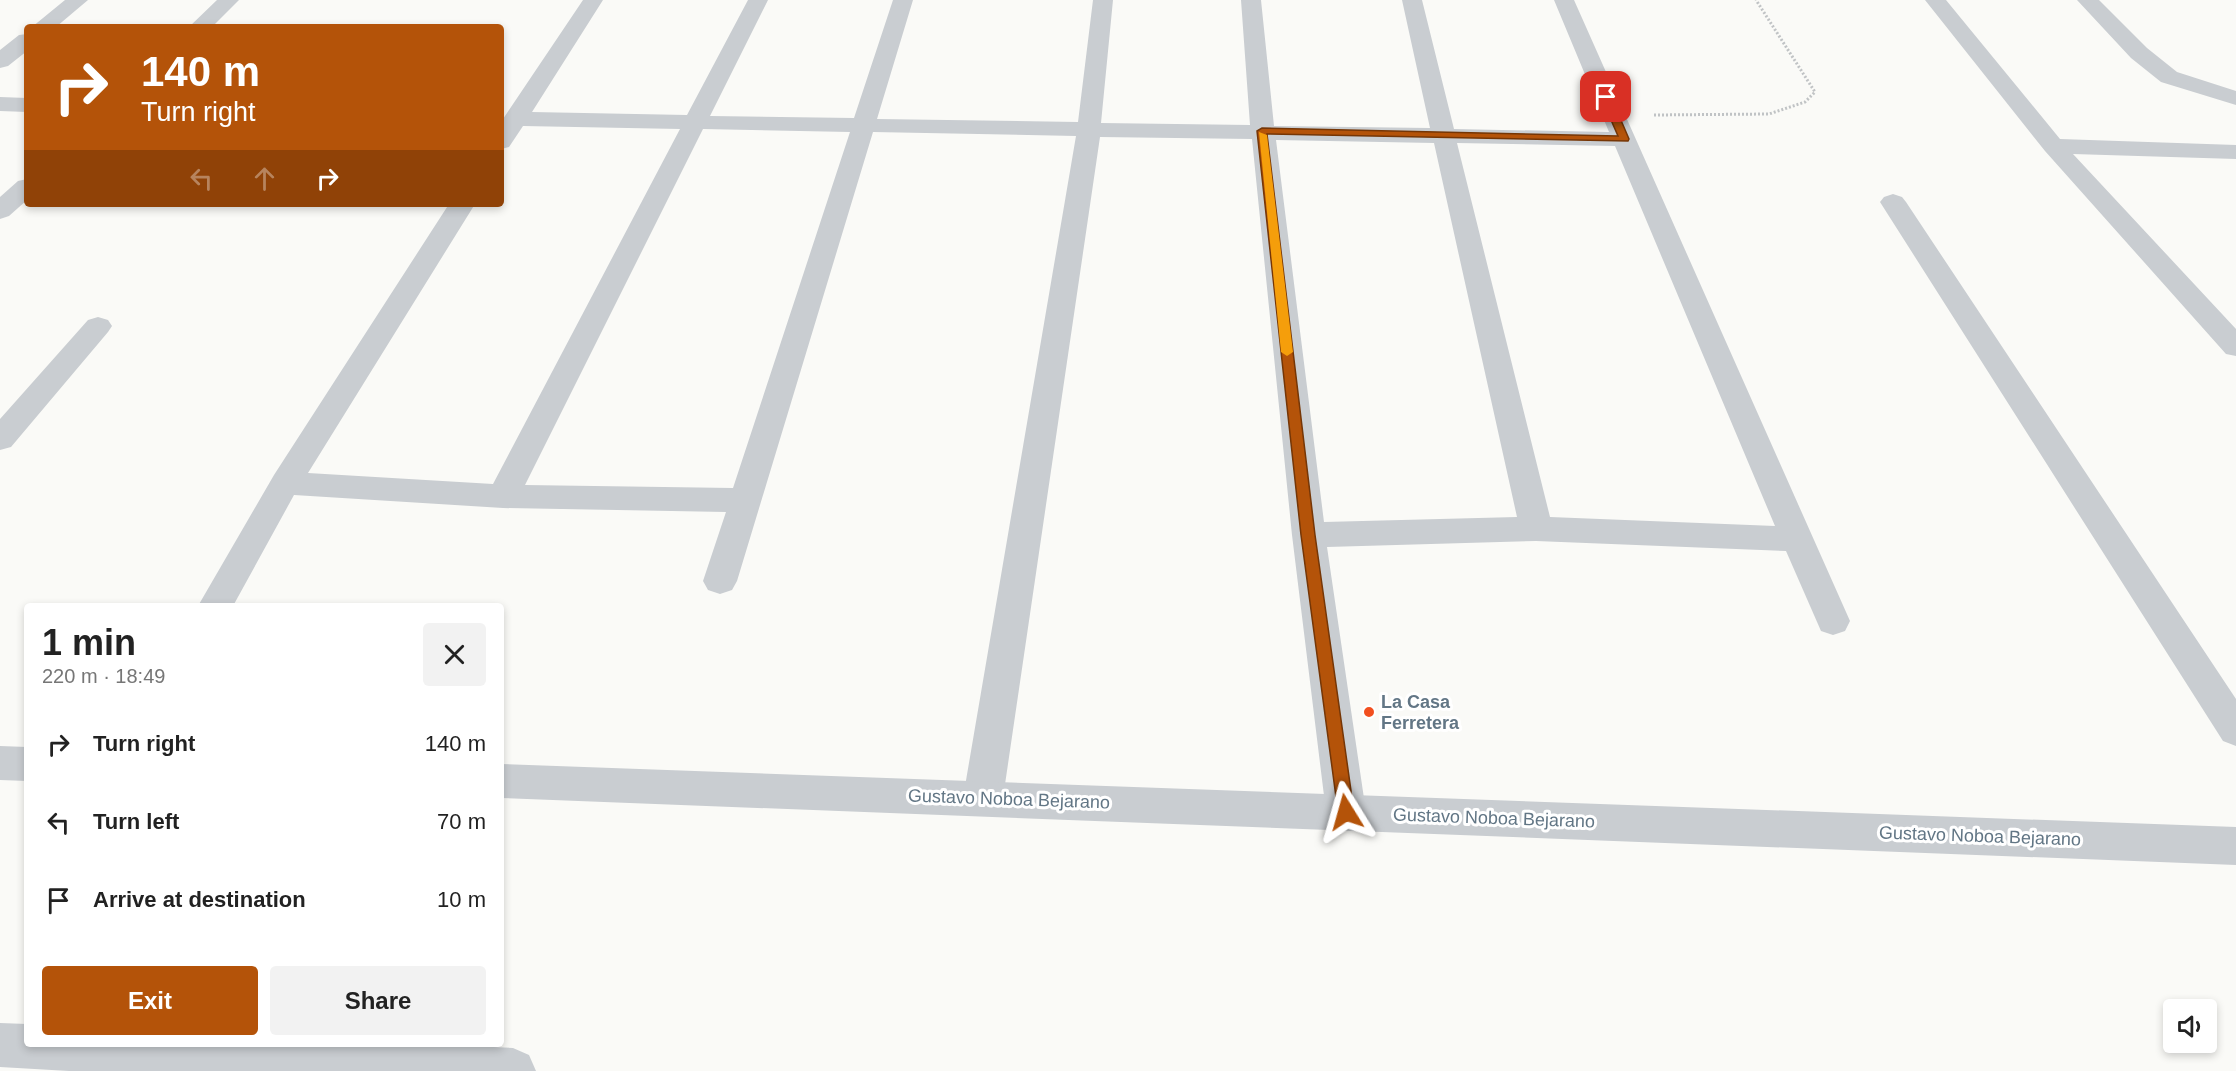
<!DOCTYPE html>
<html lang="en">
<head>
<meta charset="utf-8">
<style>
  body { margin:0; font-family:Arial,sans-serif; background:#f2f2f2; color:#222; height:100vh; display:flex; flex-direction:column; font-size:22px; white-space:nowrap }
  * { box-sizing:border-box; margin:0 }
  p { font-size:20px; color:#767676 }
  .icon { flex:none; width:33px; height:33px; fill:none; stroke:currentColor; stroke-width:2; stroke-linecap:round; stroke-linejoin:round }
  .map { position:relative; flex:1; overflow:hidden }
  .panel { position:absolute; left:24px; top:603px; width:480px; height:444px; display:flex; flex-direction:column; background:#fff; border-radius:6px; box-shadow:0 3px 9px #0003 }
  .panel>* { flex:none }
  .banner { position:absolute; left:24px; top:24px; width:480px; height:183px; border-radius:6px; box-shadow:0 3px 9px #0003; background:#b45309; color:#fff; overflow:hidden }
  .tools { position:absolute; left:2163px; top:999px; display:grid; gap:12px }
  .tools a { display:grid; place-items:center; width:54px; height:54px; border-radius:6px; background:#fff; box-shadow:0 3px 9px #0003; font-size:30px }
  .pin { position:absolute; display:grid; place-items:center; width:51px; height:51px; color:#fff; margin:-26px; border-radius:12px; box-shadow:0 3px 9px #0006 }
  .me { position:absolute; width:66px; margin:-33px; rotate:352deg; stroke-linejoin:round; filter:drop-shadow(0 0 4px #0008) }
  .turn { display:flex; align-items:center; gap:21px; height:126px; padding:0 18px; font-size:27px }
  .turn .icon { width:78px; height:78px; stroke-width:2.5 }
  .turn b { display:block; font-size:42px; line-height:51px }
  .lanes { display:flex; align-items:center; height:57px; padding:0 18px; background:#0003; justify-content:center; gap:30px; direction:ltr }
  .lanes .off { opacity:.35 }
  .round { display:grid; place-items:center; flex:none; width:63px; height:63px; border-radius:6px; background:#f2f2f2 }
  .headline { display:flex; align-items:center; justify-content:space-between; height:102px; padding:0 18px }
  h1 { font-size:36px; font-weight:800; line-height:45px }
  .action { display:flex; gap:12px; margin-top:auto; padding:12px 18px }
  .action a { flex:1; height:69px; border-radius:6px; background:#b45309; color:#fff; font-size:24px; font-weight:800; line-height:69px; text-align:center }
  .action a+a { background:#f2f2f2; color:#222 }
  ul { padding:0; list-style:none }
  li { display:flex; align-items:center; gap:18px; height:78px; padding:0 18px }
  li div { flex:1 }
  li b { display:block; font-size:22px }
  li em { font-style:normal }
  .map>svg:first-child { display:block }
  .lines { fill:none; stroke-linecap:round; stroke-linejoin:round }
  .path { stroke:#c0c3c5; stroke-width:3; stroke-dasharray:2 2; stroke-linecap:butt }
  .minor { fill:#c9cdd1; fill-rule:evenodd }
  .tertiary { fill:#c9cdd1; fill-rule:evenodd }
  .route { fill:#b45309; stroke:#753606; stroke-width:1.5 }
  .slow { fill:#f59e0b }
  .poi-dot { fill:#f24f1f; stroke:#fff; stroke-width:2 }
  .labels { text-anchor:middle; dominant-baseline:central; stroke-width:6; stroke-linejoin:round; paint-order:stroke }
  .poi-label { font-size:18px; font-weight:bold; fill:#627685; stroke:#fff; text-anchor:start }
  .street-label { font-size:18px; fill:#627685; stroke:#fff }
</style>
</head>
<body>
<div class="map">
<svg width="2236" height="1071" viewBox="0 0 2236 1071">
  <rect width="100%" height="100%" fill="#fafaf7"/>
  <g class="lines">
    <path class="path" d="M 1654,115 L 1769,114 L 1805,102 L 1815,92 L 1756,0"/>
    <path class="minor" d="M 65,0 L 88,0 L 56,27 L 32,27 Z
      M 217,0 L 239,0 L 212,27 L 189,27 Z
      M 583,0 L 603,0 L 532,112 L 687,115 L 748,0 L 768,0 L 710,116 L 854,118 L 893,0 L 913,0 L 877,119 L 1078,122 L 1093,0 L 1113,0 L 1101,123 L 1250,125 L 1241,0 L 1261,0 L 1274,126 L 1430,128 L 1402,0 L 1422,0 L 1454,129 L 1609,132 L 1554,0 L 1574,0 L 1850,621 L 1845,631 L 1833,635 L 1821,631 L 1786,551 L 1536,541 L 1327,547 L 1366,812 L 1360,825 L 1346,830 L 1332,825 L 1326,812 L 1292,535 L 1252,139 L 1100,137 L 1003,798 L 997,810 L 983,816 L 969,810 L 963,798 L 1076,136 L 873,132 L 737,581 L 732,590 L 720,594 L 708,590 L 703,581 L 726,512 L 503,508 L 294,495 L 233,606 L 198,606 L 274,475 L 449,204 L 475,204 L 308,473 L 493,484 L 680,129 L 523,126 L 509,147 L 501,149 L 501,124 L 503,119 ZM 703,129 L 850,132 L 733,488 L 525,485 ZM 1276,140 L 1434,143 L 1517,517 L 1324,522 ZM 1457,143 L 1615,146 L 1775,526 L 1550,517 Z
      M 1925,0 L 1946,0 L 2060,139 L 2236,145 L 2236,159 L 2073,154 L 2236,329 L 2236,356 L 2226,354 L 2045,151 Z
      M 2077,0 L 2099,0 L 2147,48 L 2177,72 L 2236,91 L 2236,105 L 2161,82 L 2131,58 Z
      M 27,34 L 27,51 L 8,66 L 0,68 L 0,50 L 19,35 Z
      M 0,97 L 27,98 L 27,112 L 0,111 Z
      M 27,179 L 27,200 L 9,216 L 0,219 L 0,197 L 18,181 Z
      M 1893,194 L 1902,197 L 1906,202 L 2236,699 L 2236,746 L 2223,741 L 1880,202 L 1884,197 Z
      M 98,317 L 108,320 L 112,326 L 108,332 L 11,447 L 0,450 L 0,419 L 88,320 Z"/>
    <path class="tertiary" d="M 0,746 L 27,747 L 27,781 L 0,780 Z
      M 501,764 L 2236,827 L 2236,865 L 501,798 Z
      M 0,1023 L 27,1024 L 27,1044 L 428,1044 L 513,1048 L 529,1055 L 536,1071 L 69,1071 L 0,1067 Z"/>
  </g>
  <path class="route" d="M 1606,94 L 1611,97 L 1629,139 L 1628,141 L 1267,134 L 1315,535 L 1354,812 L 1352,818 L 1346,820 L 1340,818 L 1338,812 L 1301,535 L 1257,131 L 1262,128 L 1618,136 L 1601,97 Z"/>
  <path class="slow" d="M 1259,132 L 1267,135 L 1293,352 L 1287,356 L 1281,352 Z"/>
  <circle class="poi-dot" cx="1369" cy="712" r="6"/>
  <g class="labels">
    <g class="poi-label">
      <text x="1381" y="702">La Casa<tspan x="1381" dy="21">Ferretera</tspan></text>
    </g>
    <g class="street-label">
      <text transform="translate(1009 799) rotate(2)">Gustavo Noboa Bejarano</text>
      <text transform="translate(1494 818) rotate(2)">Gustavo Noboa Bejarano</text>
      <text transform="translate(1980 836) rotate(2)">Gustavo Noboa Bejarano</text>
    </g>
  </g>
</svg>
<div class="tools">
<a><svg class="icon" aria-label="sound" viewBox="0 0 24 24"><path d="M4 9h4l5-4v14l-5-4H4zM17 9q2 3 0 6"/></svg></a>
</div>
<div class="pin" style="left:1606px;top:97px;background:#d93025"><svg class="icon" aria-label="arrive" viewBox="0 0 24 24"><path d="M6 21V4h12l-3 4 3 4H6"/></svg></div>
<svg class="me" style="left:1346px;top:812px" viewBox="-20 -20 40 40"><path d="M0-17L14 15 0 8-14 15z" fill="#b45309" stroke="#fff" stroke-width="4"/></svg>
<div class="banner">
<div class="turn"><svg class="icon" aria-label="right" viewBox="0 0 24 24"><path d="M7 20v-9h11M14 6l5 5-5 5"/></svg><div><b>140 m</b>Turn right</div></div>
<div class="lanes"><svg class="icon off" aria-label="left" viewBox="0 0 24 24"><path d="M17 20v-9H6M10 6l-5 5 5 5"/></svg><svg class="icon off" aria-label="ahead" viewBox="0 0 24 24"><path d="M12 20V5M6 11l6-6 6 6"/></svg><svg class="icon" aria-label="right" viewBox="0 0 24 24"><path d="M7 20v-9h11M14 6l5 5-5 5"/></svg></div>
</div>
<section class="panel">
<div class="headline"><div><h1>1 min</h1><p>220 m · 18:49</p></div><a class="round"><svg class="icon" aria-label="close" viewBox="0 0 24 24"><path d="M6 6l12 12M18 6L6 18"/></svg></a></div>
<ul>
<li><svg class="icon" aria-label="right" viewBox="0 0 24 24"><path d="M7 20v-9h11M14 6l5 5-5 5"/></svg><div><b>Turn right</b></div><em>140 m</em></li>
<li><svg class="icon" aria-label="left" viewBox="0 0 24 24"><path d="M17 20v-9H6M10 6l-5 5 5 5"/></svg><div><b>Turn left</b></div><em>70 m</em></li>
<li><svg class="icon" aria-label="arrive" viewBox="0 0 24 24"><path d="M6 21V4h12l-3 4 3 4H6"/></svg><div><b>Arrive at destination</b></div><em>10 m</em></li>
</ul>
<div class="action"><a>Exit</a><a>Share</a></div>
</section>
</div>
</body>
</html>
